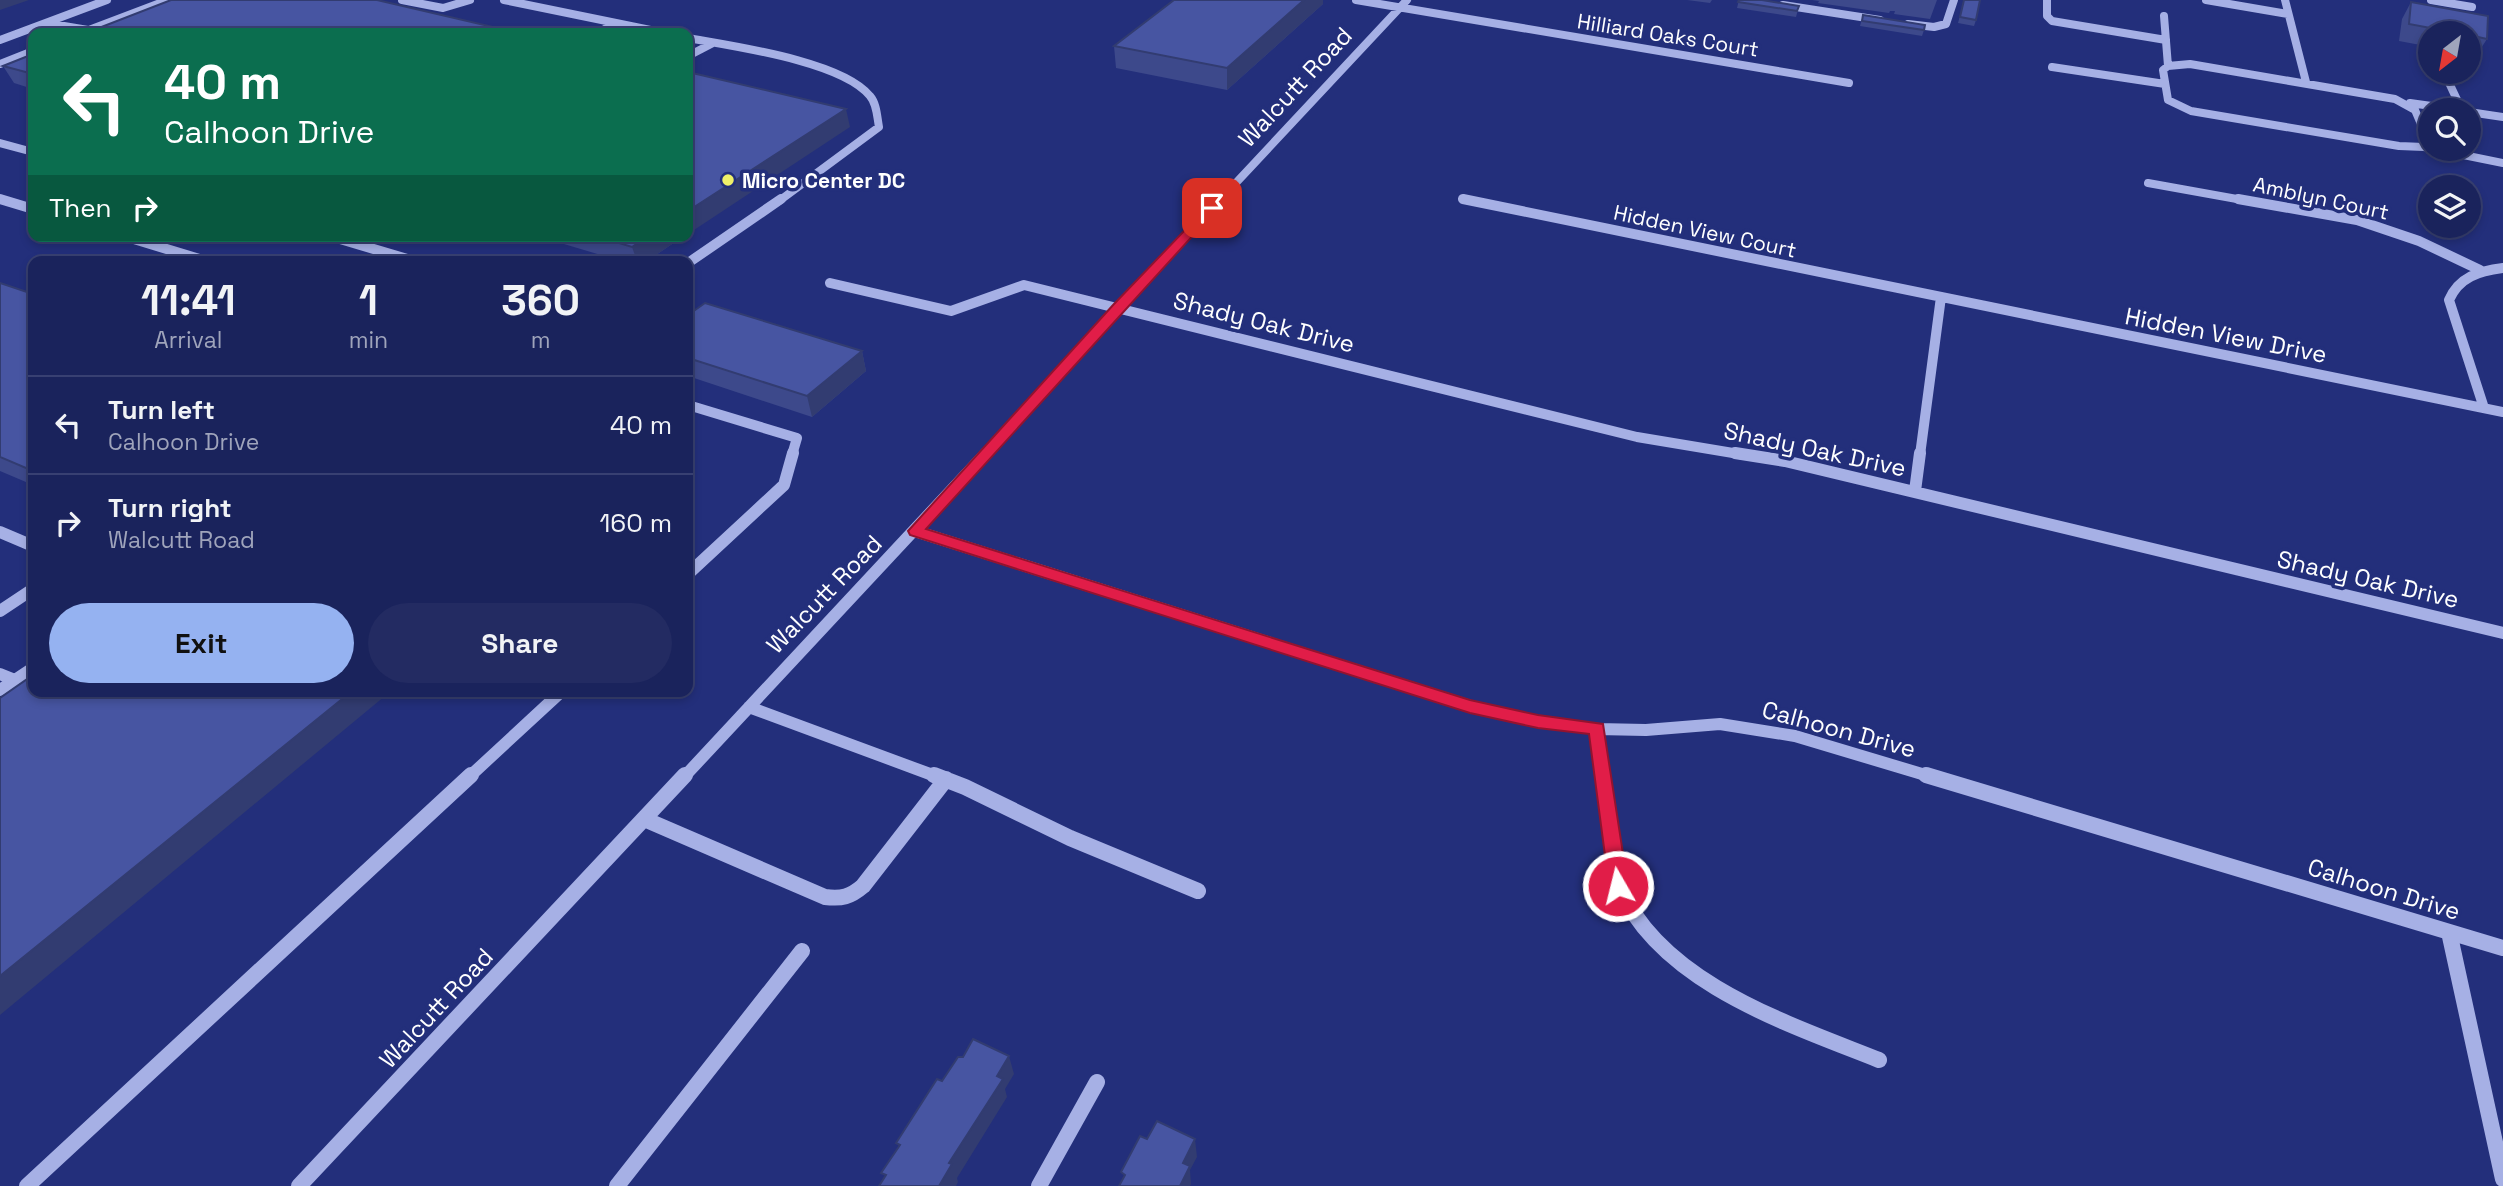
<!DOCTYPE html>
<html lang="en">
<head>
<meta charset="utf-8">
<style>
  body { margin:0; font-family:"Space Grotesk",sans-serif; background:#232b62; color:#f1f3f6; height:100vh; display:flex; flex-direction:column; font-size:26px; white-space:nowrap }
  * { box-sizing:border-box; margin:0 }
  p { font-size:23px; color:#9fa4bb }
  .icon { flex:none; width:38px; height:38px; fill:none; stroke:currentColor; stroke-width:2; stroke-linecap:round; stroke-linejoin:round }
  .map { position:relative; flex:1; overflow:hidden }
  .side { position:absolute; left:28px; top:256px; width:665px; height:441px; display:flex; flex-direction:column; background:#1a235c; border-radius:14px; box-shadow:0 4px 10px #0003,0 0 0 2px #384072 }
  .side>* { flex:none }
  .banner { position:absolute; left:28px; top:28px; width:665px; height:214px; border-radius:14px; box-shadow:0 4px 10px #0003,0 0 0 2px #384072; background:#0b6e4f; color:#fff; overflow:hidden }
  .needle { width:46px; rotate:211deg }
  .controls { position:absolute; left:2418px; top:21px; display:grid; gap:14px }
  .controls a { display:grid; place-items:center; width:63px; height:63px; border-radius:50%; background:#1a235c; box-shadow:0 4px 10px #0003,0 0 0 2px #384072; font-size:35px }
  .pin { position:absolute; display:grid; place-items:center; width:60px; height:60px; color:#fff; margin:-30px; border-radius:14px; box-shadow:0 4px 10px #0006 }
  .me { position:absolute; width:77px; margin:-38px; rotate:352deg; stroke-linejoin:round; filter:drop-shadow(0 0 5px #0008) }
  .turn { display:flex; align-items:center; gap:24px; height:147px; padding:0 21px; font-size:32px }
  .turn .icon { width:91px; height:91px; stroke-width:2.5 }
  .turn b { display:block; font-size:49px; line-height:60px }
  .then { display:flex; align-items:center; height:66px; padding:0 21px; background:#0003; gap:14px; font-size:26px }
  .eta { display:flex; justify-content:space-evenly; align-items:center; height:119px; text-align:center }
  .eta b { font-size:42px; font-weight:800; line-height:49px }
  .primary-button { display:flex; gap:14px; margin-top:auto; padding:14px 21px }
  .primary-button a { flex:1; height:80px; border-radius:42px; background:#95b2f1; color:#111; font-size:28px; font-weight:800; line-height:80px; text-align:center }
  .primary-button a+a { background:#232b62; color:#f1f3f6 }
  ul { padding:0; list-style:none }
  li { display:flex; align-items:center; gap:21px; height:98px; padding:0 21px; border-top:2px solid #384072 }
  li div { flex:1 }
  li b { display:block; font-size:26px }
  li em { font-style:normal }
  .map>svg:first-child { display:block }
  .lines { fill:none; stroke-linecap:round; stroke-linejoin:round }
  .minor-far3 { stroke:#a6b0e5; stroke-width:8 }
  .minor-far2 { stroke:#a6b0e5; stroke-width:10 }
  .minor-far1 { stroke:#a6b0e5; stroke-width:12 }
  .minor { stroke:#a6b0e5; stroke-width:16 }
  .wall { fill:#3d498b }
  .shaded-wall { fill:#323c71 }
  .building { fill:#4755a2; stroke:#323c71; stroke-width:2 }
  .route { fill:#e11d48; stroke:#92132f; stroke-width:2 }
  .poi-dot { fill:#eff069; stroke:#232f7b; stroke-width:2.5 }
  .labels { text-anchor:middle; dominant-baseline:central; stroke-width:7; stroke-linejoin:round; paint-order:stroke }
  .far-street-label { font-size:21px; fill:#fff; stroke:#232f7b }
  .far-poi-label { font-size:21px; font-weight:bold; fill:#fff; stroke:#232f7b; text-anchor:start }
  .street-label { font-size:24px; fill:#fff; stroke:#232f7b }
</style>
</head>
<body>
<div class="map">
<svg width="2503" height="1186" viewBox="0 0 2503 1186">
  <rect width="100%" height="100%" fill="#232f7b"/>
  <g class="lines">
    <path class="minor-far3" d="M 402,0 L 443,8 L 470,0
      M 504,0 L 665,33
      M 1356,0 L 1849,83
      M 2047,0 L 2047,16 L 2052,21 L 2166,40
      M 2206,0 L 2288,14
      M 2285,0 L 2306,82
      M 2431,0 L 2472,7
      M 1783,5 L 1880,20
      M 2164,16 L 2168,66
      M 46,23 L 88,30
      M 1908,24 L 1934,27 L 1946,24 L 1954,0
      M 81,33 L 168,0
      M 598,33 L 615,23
      M 688,38 C 732,46 842,61 870,96 C 877,104 877,117 879,127 L 779,201
      M 0,40 L 107,0
      M 688,56 L 713,43
      M 0,64 L 33,51
      M 2190,64 L 2395,99 L 2415,110 L 2429,143 L 2424,147 L 2399,146 L 2191,111 L 2168,100 L 2163,70 L 2168,66 Z
      M 2052,67 L 2165,84
      M 2444,72 L 2459,104 L 2454,109
      M 2410,103 L 2460,110
      M 2469,112 L 2503,117
      M 0,143 L 33,152
      M 2424,147 L 2503,163
      M 2148,183 L 2248,201
      M 0,199 L 6,201
      M 1463,199 L 1471,201
      M 1219,201 L 1407,0"/>
    <path class="minor-far2" d="M 0,199 L 33,209
      M 1463,199 L 2503,412
      M 2238,199 L 2357,220 L 2419,241 L 2480,270
      M 124,236 L 206,261
      M 330,236 L 414,261
      M 688,263 L 781,199
      M 830,283 L 951,311 L 1024,285 L 1637,437 L 1745,455
      M 688,405 L 797,438 L 792,455
      M 2484,408 L 2449,300 C 2459,277 2479,271 2503,268
      M 985,455 L 1220,199
      M 1920,455 L 1941,297"/>
    <path class="minor-far1" d="M 1735,453 L 1785,461 L 2503,633
      M 1915,491 L 1920,453
      M 915,531 L 1470,706 L 1538,721 L 1597,729 L 1646,730 L 1720,724 L 1795,736 L 1932,777
      M 0,532 L 33,546
      M 688,574 L 784,485 L 793,453
      M 0,611 L 33,589
      M 0,674 L 15,680
      M 0,690 L 33,668
      M 749,707 L 938,777
      M 1597,729 L 1604,777
      M 469,777 L 562,691
      M 684,777 L 986,453"/>
    <path class="minor" d="M 934,775 L 965,787 L 1070,838 L 1198,891
      M 1603,775 C 1606,798 1610,821 1613,844 C 1614,858 1613,874 1619,886 C 1660,983 1789,1024 1879,1060
      M 1926,775 L 2503,948
      M 644,819 L 825,897 C 842,899 850,897 863,886 L 946,779
      M 2449,932 L 2503,1179
      M 27,1186 L 471,775
      M 299,1186 L 685,775
      M 617,1186 L 802,951
      M 1039,1186 L 1097,1082"/>
  </g>
  <path class="wall" d="M 1687,0 L 1712,0 L 1710,3 Z
    M 1739,0 L 1799,6 L 1796,17 L 1737,8 Z
    M 1812,0 L 1937,0 L 1930,19 L 1894,14 L 1895,11 L 1890,11 L 1889,13 L 1818,3 L 1819,1 Z
    M 1964,0 L 1976,20 L 1974,26 L 1958,23 Z
    M 2411,2 L 2487,39 L 2476,56 L 2469,54 L 2469,33 L 2431,33 L 2431,47 L 2399,41 L 2402,19 Z
    M 1323,4 L 1227,90 L 1116,68 L 1114,46 Z
    M 1863,15 L 1924,30 L 1922,36 L 1860,26 Z
    M 33,54 L 33,89 L 14,83 L 3,66 Z
    M 537,236 L 684,236 L 647,261 L 621,261 Z
    M 0,283 L 33,294 L 33,485 L 0,471 Z
    M 688,315 L 862,351 L 866,371 L 812,417 L 688,376 Z"/>
  <path class="shaded-wall" d="M 0,0 L 29,0 L 0,10 Z
    M 1304,0 L 1323,0 L 1323,4 L 1227,90 L 1227,68 Z
    M 846,109 L 850,127 L 688,234 L 688,211 Z
    M 648,236 L 684,236 L 647,261 L 637,261 L 632,247 Z
    M 862,351 L 866,371 L 812,417 L 807,396 Z
    M 352,691 L 391,691 L 0,1015 L 0,976 Z
    M 1009,1056 L 1014,1074 L 1005,1089 L 1007,1097 L 957,1178 L 958,1182 L 956,1186 L 939,1186 L 949,1163 Z
    M 1195,1139 L 1197,1157 L 1190,1170 L 1191,1184 L 1190,1186 L 1180,1186 L 1183,1163 Z"/>
  <path class="building" d="M 171,0 L 377,0 L 519,33 L 86,33 Z
    M 1174,0 L 1304,0 L 1227,68 L 1114,46 Z
    M 1739,0 L 1762,0 L 1799,6 L 1797,11 L 1738,2 Z
    M 1964,0 L 1980,0 L 1976,20 L 1960,17 Z
    M 2411,2 L 2488,16 L 2487,39 L 2469,35 L 2469,33 L 2457,33 L 2409,24 Z
    M 1863,15 L 1925,25 L 1924,30 L 1862,21 Z
    M 33,54 L 33,74 L 3,66 Z
    M 688,72 L 846,109 L 688,211 Z
    M 596,236 L 648,236 L 632,247 Z
    M 0,283 L 33,294 L 33,471 L 0,457 Z
    M 705,303 L 862,351 L 807,396 L 688,358 L 688,315 Z
    M 33,675 L 33,691 L 352,691 L 0,976 L 0,698 Z
    M 973,1039 L 1009,1056 L 997,1076 L 1003,1079 L 949,1163 L 952,1164 L 939,1186 L 879,1186 L 886,1175 L 881,1173 L 900,1145 L 896,1143 L 937,1079 L 942,1081 L 958,1057 L 963,1057 Z
    M 1157,1121 L 1195,1139 L 1183,1163 L 1190,1166 L 1180,1186 L 1119,1186 L 1125,1175 L 1121,1172 L 1140,1136 L 1147,1139 Z"/>
  <path class="route" d="M 1208,206 L 1218,208 L 926,529 L 1470,700 L 1538,715 L 1603,724 L 1628,886 L 1625,891 L 1618,894 L 1611,891 L 1609,886 L 1589,734 L 1538,728 L 1470,713 L 910,535 L 908,531 L 1114,304 Z"/>
  <circle class="poi-dot" cx="728" cy="180" r="7"/>
  <g class="labels">
    <g class="far-street-label">
      <text transform="translate(1668 35) rotate(9)">Hilliard Oaks Court</text>
      <text transform="translate(2321 198) rotate(12)">Amblyn Court</text>
      <text transform="translate(1705 231) rotate(12)">Hidden View Court</text>
    </g>
    <g class="far-poi-label">
      <text x="742" y="180">Micro Center DC</text>
    </g>
    <g class="street-label">
      <text transform="translate(1295 87) rotate(-47)">Walcutt Road</text>
      <text transform="translate(1264 322) rotate(14)">Shady Oak Drive</text>
      <text transform="translate(2226 335) rotate(11)">Hidden View Drive</text>
      <text transform="translate(1815 449) rotate(12)">Shady Oak Drive</text>
      <text transform="translate(2368 579) rotate(13)">Shady Oak Drive</text>
      <text transform="translate(824 594) rotate(-46)">Walcutt Road</text>
      <text transform="translate(1839 729) rotate(15)">Calhoon Drive</text>
      <text transform="translate(2384 889) rotate(17)">Calhoon Drive</text>
      <text transform="translate(436 1008) rotate(-47)">Walcutt Road</text>
    </g>
  </g>
</svg>
<div class="controls">
<a><svg class="needle" viewBox="-14 -14 28 28"><path d="M0-13l5 13h-10z" fill="#e53935"/><path d="M0 13l5-13h-10z" fill="#9fa4bb"/></svg></a>
<a><svg class="icon" aria-label="search" viewBox="0 0 24 24"><circle cx="10" cy="10" r="6"/><path d="M15 15l6 6"/></svg></a>
<a><svg class="icon" aria-label="layers" viewBox="0 0 24 24"><path d="M12 4l9 5-9 5-9-5zM3 14l9 5 9-5"/></svg></a>
</div>
<div class="pin" style="left:1212px;top:208px;background:#d93025"><svg class="icon" aria-label="arrive" viewBox="0 0 24 24"><path d="M6 21V4h12l-3 4 3 4H6"/></svg></div>
<svg class="me" style="left:1618px;top:886px" viewBox="-20 -20 40 40"><circle r="17" fill="#e11d48" stroke="#fff" stroke-width="3"/><path d="M0-11L8 9 0 5-8 9z" fill="#fff"/></svg>
<div class="banner">
<div class="turn"><svg class="icon" aria-label="left" viewBox="0 0 24 24"><path d="M17 20v-9H6M10 6l-5 5 5 5"/></svg><div><b>40 m</b>Calhoon Drive</div></div>
<div class="then">Then<svg class="icon" aria-label="right" viewBox="0 0 24 24"><path d="M7 20v-9h11M14 6l5 5-5 5"/></svg></div>
</div>
<section class="side">
<div class="eta">
<div><b>11:41</b><p>Arrival</p></div>
<div><b>1</b><p>min</p></div>
<div><b>360</b><p>m</p></div>
</div>
<ul>
<li><svg class="icon" aria-label="left" viewBox="0 0 24 24"><path d="M17 20v-9H6M10 6l-5 5 5 5"/></svg><div><b>Turn left</b><p>Calhoon Drive</p></div><em>40 m</em></li>
<li><svg class="icon" aria-label="right" viewBox="0 0 24 24"><path d="M7 20v-9h11M14 6l5 5-5 5"/></svg><div><b>Turn right</b><p>Walcutt Road</p></div><em>160 m</em></li>
</ul>
<div class="primary-button"><a>Exit</a><a>Share</a></div>
</section>
</div>
</body>
</html>
